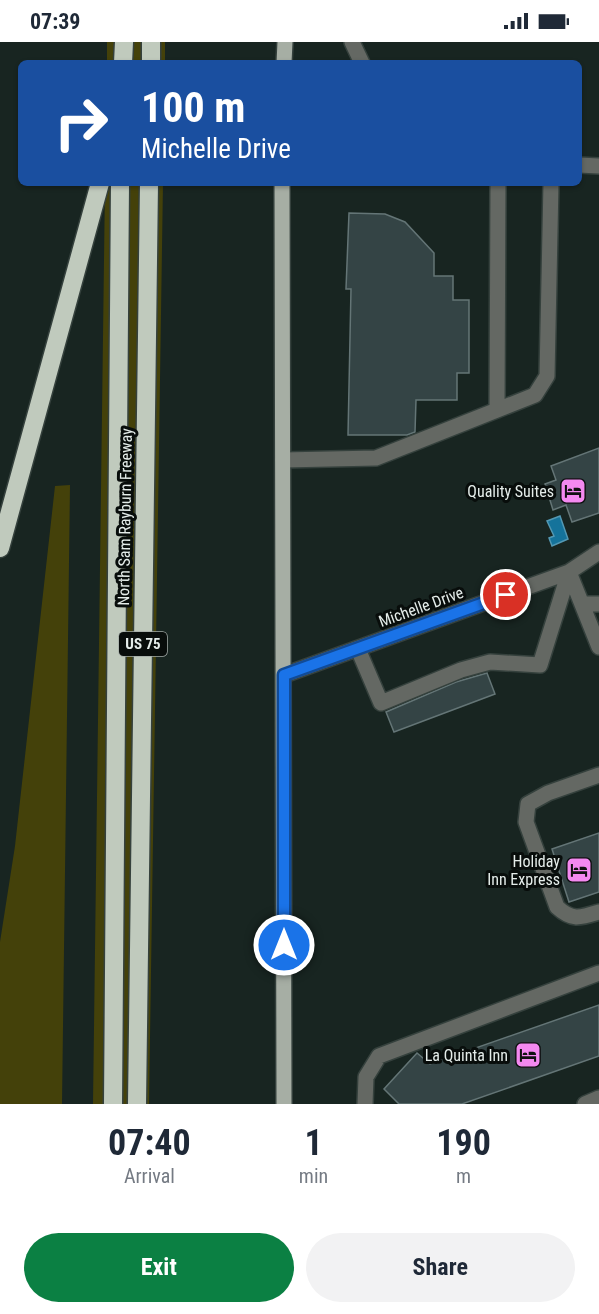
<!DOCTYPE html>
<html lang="en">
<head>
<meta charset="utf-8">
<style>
  body { margin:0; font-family:"Roboto Condensed",sans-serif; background:#f2f2f3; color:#1f2937; height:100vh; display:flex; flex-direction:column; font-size:22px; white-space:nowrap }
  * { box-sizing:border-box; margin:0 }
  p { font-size:20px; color:#747a83 }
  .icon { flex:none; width:33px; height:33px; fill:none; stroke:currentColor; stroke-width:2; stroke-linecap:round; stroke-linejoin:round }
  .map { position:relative; height:1062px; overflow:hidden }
  .sheet { display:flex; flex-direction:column; background:#fff; flex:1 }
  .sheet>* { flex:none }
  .guide { position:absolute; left:18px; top:18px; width:564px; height:126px; border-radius:9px; box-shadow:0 2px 4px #0004; background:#1a4fa0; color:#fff; overflow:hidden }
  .pin { position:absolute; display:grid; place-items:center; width:51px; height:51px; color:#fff; margin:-26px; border:3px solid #fff; border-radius:50%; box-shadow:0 2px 6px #0007 }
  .me { position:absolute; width:66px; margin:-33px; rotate:0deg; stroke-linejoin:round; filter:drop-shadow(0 0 4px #0008) }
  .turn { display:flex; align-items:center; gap:21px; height:126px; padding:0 24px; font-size:27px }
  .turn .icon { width:78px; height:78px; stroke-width:2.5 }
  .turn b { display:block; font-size:42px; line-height:51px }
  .eta { display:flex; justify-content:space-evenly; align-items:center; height:102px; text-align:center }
  .eta b { font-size:36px; font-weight:700; line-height:42px }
  .cta { display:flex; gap:12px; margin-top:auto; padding:12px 24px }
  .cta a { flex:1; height:69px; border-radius:36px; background:#0b8043; color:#fff; font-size:24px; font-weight:700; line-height:69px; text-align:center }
  .cta a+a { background:#f2f2f3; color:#1f2937 }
  .status { display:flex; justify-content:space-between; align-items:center; height:42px; padding:0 30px; background:#fff; direction:ltr }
  .status svg { height:16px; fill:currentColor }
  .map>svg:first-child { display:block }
  .green { fill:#44410a }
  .water { fill:#15739b; stroke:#5398b3; stroke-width:1.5 }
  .building { fill:#344445; stroke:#647576; stroke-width:1.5 }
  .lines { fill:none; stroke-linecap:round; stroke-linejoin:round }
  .minor-casing { stroke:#35413d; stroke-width:18 }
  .major-casing { stroke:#35413d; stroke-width:18 }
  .highway-casing { stroke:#35413d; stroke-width:21 }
  .minor { stroke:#646863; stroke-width:15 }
  .major { stroke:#a6aea4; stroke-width:15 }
  .highway { stroke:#c0cabd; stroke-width:18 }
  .route-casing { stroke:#114b97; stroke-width:15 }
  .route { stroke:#1a73e8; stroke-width:10 }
  .labels { text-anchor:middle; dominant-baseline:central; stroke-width:6; stroke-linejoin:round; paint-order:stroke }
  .shield { fill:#080d0b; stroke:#a3aaa7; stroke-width:1.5 }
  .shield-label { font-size:15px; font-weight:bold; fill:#e5edea }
  .poi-label { font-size:16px; fill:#e5edea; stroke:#080d0b; text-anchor:end }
  .street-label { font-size:16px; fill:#e5edea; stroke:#080d0b }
</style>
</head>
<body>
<div class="status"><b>07:39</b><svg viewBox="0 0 49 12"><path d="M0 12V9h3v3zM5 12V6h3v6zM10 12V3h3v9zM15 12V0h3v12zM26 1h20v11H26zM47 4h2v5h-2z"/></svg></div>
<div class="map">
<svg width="599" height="1062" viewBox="0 0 599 1062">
  <rect width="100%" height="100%" fill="#182521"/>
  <path class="green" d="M 107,0 L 165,0 L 165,21 L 107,21 Z
    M 105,141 L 163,141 L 149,1062 L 93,1062 Z
    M 70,443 L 62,1062 L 0,1062 L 0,900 L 15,804 L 55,444 Z"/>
  <path class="water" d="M 560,474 L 568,497 L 552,504 L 549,496 L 554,494 L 547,479 Z"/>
  <path class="building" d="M 349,171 L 385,172 L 405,180 L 434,211 L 434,234 L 453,234 L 453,258 L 469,258 L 469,331 L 457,331 L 457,358 L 416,358 L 415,390 L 407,393 L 348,393 L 351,247 L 346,247 Z
    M 599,406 L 599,471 L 572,480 L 566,463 L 553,468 L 545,442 L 556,438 L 551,424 Z
    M 487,631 L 495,652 L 394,690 L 386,670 L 456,640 Z
    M 599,791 L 599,850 L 569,860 L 552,807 Z
    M 599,963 L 599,1014 L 462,1062 L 399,1062 L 384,1047 L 417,1011 L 430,1022 Z"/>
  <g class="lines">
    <g class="minor-casing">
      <path id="minor" d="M 352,0 L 362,21
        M 579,123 L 599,124
        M 497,368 L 498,141
        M 283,418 L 376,416 L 535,353 L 547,334 L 551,141
        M 569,530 L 599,605
        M 582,562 L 599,562
        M 358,607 L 381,661 L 461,628 L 490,620 L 540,623 L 569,530
        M 284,633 L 569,530 L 599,510
        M 599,733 L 548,751 L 528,762 L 526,780 L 557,865 C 572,879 580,876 599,870
        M 365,1062 L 366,1035 L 379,1014 L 599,931
        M 585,1062 L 599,1056"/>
    </g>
    <g class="major-casing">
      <path id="major" d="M 284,21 L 285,0
        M 282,141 L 284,1062"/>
    </g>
    <g class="highway-casing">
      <path id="highway" d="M 123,21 L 124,0
        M 151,21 L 151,0
        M 0,506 L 100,141
        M 113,1062 L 120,141
        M 137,1062 L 149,141"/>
    </g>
    <use href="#minor" class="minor"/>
    <use href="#major" class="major"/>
    <use href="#highway" class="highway"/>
  </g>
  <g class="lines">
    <g class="route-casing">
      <path id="route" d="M 284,903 L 284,633 L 506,553"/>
    </g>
    <use href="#route" class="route"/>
  </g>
  <defs>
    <g id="hotel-square" transform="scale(1.35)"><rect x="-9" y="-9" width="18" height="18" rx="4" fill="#f489f0" stroke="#080d0b"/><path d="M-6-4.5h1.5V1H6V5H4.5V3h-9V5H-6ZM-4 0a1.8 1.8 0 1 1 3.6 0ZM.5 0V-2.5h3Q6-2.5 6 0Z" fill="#111"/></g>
  </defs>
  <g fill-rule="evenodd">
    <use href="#hotel-square" x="573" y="449"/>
    <use href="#hotel-square" x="579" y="828"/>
    <use href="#hotel-square" x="528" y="1013"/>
  </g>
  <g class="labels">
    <rect class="shield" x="119" y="590" width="48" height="24" rx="4.5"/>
    <g class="shield-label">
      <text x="143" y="602">US 75</text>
    </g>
    <g class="poi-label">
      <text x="554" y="449">Quality Suites</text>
      <text x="560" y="819">Holiday<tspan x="560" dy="18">Inn Express</tspan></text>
      <text x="508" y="1013">La Quinta Inn</text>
    </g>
    <g class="street-label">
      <text transform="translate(125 475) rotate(-89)">North Sam Rayburn Freeway</text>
      <text transform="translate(421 565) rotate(-20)">Michelle Drive</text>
    </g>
  </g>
</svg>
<div class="pin" style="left:506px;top:553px;background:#d93025"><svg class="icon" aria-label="arrive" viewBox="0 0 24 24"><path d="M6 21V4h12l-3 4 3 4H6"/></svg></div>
<svg class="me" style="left:284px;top:903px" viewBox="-20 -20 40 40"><circle r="17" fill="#1a73e8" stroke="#fff" stroke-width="3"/><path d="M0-11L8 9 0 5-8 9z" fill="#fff"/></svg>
<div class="guide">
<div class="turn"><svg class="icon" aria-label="right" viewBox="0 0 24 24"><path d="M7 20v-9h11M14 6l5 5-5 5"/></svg><div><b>100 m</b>Michelle Drive</div></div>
</div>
</div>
<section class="sheet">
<div class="eta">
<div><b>07:40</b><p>Arrival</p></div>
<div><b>1</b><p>min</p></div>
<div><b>190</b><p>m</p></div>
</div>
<div class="cta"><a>Exit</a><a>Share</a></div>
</section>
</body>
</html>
